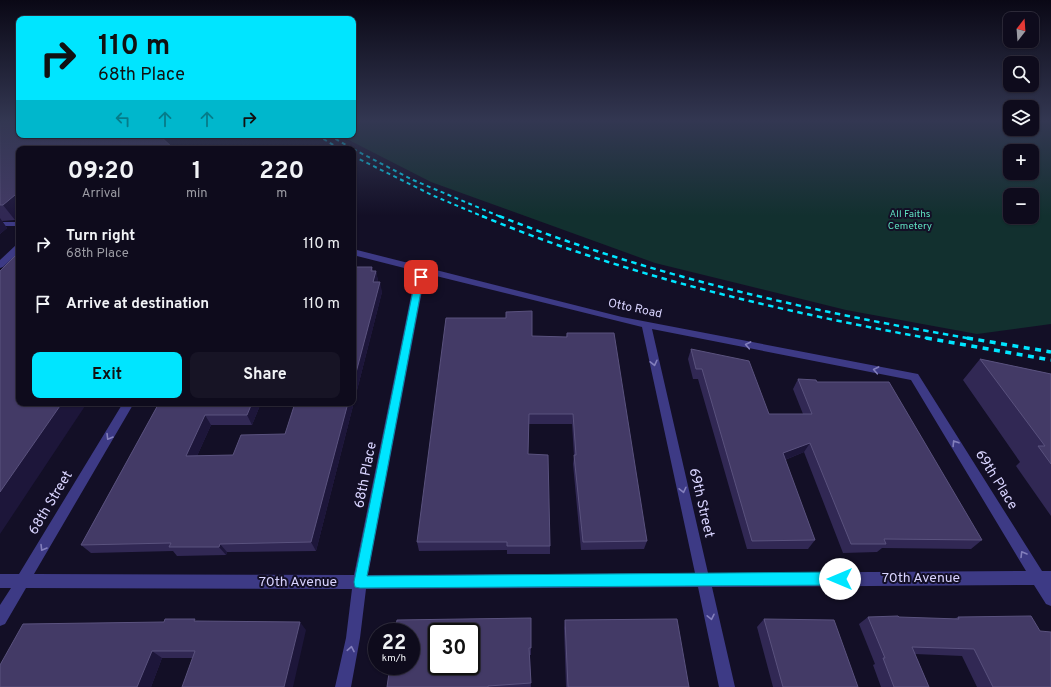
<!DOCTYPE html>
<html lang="en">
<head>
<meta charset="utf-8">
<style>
  body { margin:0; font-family:Overpass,sans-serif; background:#171425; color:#f1f3f6; height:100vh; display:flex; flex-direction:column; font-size:15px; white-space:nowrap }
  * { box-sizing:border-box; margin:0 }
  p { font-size:13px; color:#9b9ba3 }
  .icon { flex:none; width:22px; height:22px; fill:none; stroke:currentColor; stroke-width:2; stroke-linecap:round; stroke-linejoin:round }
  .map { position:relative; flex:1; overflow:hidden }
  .details { position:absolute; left:16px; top:146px; width:340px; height:260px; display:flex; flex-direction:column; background:#0e0b1c; border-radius:8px; box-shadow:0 1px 3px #0004,0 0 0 1px #2e2b3b }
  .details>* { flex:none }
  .hud { position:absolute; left:16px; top:16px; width:340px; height:122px; border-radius:8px; box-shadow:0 1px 3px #0004,0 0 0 1px #2e2b3b; background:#00e5ff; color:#111; overflow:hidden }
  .needle { width:26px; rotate:17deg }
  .tools { position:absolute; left:1003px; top:12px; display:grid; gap:8px }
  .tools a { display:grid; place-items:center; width:36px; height:36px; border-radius:8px; background:#0e0b1c; box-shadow:0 1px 3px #0004,0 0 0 1px #2e2b3b; font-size:20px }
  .speed { position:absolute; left:368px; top:623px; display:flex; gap:8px; font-size:20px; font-weight:700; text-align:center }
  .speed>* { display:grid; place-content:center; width:52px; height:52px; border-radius:50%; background:#0e0b1c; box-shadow:0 1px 3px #0004,0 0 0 1px #2e2b3b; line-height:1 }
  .speed small { font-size:10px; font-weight:400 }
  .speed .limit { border:2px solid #111; border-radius:6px; background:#fff; color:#111 }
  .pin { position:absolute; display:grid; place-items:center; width:34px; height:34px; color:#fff; margin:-17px; border-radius:8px; box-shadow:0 2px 6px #0006 }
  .me { position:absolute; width:44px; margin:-22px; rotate:270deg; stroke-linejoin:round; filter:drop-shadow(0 0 3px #0008) }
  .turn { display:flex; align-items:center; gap:14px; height:84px; padding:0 16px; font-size:18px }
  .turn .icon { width:52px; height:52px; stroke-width:2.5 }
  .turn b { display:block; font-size:28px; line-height:34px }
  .lanes { display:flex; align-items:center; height:38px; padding:0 16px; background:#0003; justify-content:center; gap:20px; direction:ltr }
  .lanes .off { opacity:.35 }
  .eta { display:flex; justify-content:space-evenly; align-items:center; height:68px; text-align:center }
  .eta b { font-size:24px; font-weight:700; line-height:28px }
  .primary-button { display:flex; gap:8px; margin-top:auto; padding:8px 16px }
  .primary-button a { flex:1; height:46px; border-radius:8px; background:#00e5ff; color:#111; font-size:16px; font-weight:700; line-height:46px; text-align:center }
  .primary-button a+a { background:#171425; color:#f1f3f6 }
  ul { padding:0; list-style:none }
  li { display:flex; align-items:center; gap:12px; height:60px; padding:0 16px }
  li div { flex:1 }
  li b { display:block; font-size:15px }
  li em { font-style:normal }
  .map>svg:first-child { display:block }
  .green { fill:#12302f; fill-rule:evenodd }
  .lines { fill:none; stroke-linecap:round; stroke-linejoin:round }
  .minor { fill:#3d3a85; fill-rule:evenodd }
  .rail-far2 { stroke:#00e5ff; stroke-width:2; stroke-dasharray:4 3.5; stroke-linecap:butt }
  .rail-far1 { stroke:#00e5ff; stroke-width:2.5; stroke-dasharray:5.5 4.5; stroke-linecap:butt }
  .rail { stroke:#00e5ff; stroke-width:3.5; stroke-dasharray:6 5.5; stroke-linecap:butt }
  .wall { fill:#312854 }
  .shaded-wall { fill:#1d163a }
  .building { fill:#433a66; stroke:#5a527e; fill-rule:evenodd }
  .oneway { stroke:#837fbc }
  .route { fill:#00e5ff; stroke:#0095a6 }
  .labels { text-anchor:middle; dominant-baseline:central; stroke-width:4; stroke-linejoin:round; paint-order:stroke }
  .far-park-label { font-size:10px; fill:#5fe0c0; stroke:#130f26 }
  .street-label { font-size:12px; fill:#d9d4ff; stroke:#130f26 }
  .near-street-label { font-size:14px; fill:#d9d4ff; stroke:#130f26 }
</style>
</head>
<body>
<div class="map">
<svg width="1051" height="687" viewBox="0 0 1051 687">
  <rect width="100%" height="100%" fill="#130f26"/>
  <path class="green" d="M 353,120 L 1010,120 L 1010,129 L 1032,129 L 1032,120 L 1051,120 L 1051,324 L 977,334 L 846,310 L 655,263 L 431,182 L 339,135 L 353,135 ZM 1010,151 L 1032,151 L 1032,173 L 1010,173 ZM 1010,195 L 1032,195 L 1032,217 L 1010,217 Z"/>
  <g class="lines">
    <path class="minor" d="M 0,222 L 19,222 L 19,226 L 0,226 Z
      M 19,244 L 19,252 L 3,267 L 0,268 L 0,260 L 16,245 Z
      M 353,249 L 622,317 L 918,374 L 1042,571 L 1051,571 L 1051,606 L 1046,604 L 1034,585 L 712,587 L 735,687 L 719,687 L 698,587 L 366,589 L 360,638 L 351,687 L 335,687 L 346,638 L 352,589 L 26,588 L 5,624 L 0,626 L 0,605 L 11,588 L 0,588 L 0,574 L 19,574 L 123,403 L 134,403 L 34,574 L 354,575 L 412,291 L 420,272 L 353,255 ZM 428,274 L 642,327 L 695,573 L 368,575 L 422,291 ZM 652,329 L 911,380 L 1026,571 L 708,573 Z"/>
    <path class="rail-far2" d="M 317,135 L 340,149
      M 329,135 L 353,149
      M 353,149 L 413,180 L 501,217
      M 353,156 L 434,196 L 484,217"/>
    <path class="rail-far1" d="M 482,216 C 626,276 779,311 932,339
      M 499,216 C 651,276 812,312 973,339"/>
    <path class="rail" d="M 926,338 L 1051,360
      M 967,338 L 1051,352"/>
  </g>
  <path class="wall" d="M 0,120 L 19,149 L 19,216 L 15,220 L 2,221 L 7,228 L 0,234 Z
    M 372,267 L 373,271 L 376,271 L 378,281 L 378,282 L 382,292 L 316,551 L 227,552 L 226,555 L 177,556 L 173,551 L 91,553 L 81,545 L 159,403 L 261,403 L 252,425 L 211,425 L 197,456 L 233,455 L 285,434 Z
    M 567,333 L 647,541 L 644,549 L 581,550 L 573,464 L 574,456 L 572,424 L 529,424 L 528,454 L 550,546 L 550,554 L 507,554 L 507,550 L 419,551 L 417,542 L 532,336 L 566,337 Z
    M 691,349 L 769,414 L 803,414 L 793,389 L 798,379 L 817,382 L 982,540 L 971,549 L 882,548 L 877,552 L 843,553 L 804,452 L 785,460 L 815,540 L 808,549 L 747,549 L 698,379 L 693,379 L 688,359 Z
    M 980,359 L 1051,374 L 1051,516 L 1016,466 L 1020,462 L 963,380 Z
    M 868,617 L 954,619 L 958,617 L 1051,687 L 977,687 L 962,656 L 915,654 L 929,687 L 881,687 L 873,665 L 875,664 L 859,624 Z
    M 764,619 L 858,687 L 773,687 L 757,627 Z
    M 565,620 L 689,687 L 566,687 L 564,628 Z
    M 197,621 L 306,630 L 192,658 L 162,658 L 151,687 L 0,687 L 164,622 Z
    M 531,648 L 531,655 L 530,655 L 531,687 L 387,687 L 390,666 Z"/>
  <path class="shaded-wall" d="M 15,195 L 19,200 L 19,216 L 15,220 L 3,205 Z
    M 0,218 L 7,228 L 0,234 Z
    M 376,271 L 378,281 L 376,292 L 373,282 Z
    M 380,282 L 382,292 L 316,551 L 311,542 L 348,403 L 353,403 L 353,384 Z
    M 62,403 L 87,403 L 0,534 L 0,492 Z
    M 252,403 L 261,403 L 252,425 L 247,415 Z
    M 205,415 L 211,425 L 193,465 L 186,456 Z
    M 810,443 L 804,452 L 777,463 L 783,453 Z
    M 220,544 L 227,552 L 226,555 L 219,547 Z
    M 300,622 L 306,630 L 293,687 L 284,687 Z
    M 152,651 L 162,658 L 151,687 L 137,687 Z"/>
  <path class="building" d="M 0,120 L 19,120 L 19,135 L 159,135 L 174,149 L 19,149 L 19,195 L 15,195 L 3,205 L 0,205 Z
    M 19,252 L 19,403 L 62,403 L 0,492 L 0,271 Z
    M 353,267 L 372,267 L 371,271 L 376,271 L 373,282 L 380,282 L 353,384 Z
    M 532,311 L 532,336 L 567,337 L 567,333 L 614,333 L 647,541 L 583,542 L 574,455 L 576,455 L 573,414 L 529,414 L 528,454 L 548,455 L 550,546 L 507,546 L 507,542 L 417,542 L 446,318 L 506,318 L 506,312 Z
    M 691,349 L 749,361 L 769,414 L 812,414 L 798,379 L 816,380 L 817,382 L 889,382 L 982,540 L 884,539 L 886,544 L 851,544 L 810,443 L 783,453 L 815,540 L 752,541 L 702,369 L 696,369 Z
    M 980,359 L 1051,374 L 1051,464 L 1038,446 L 1045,446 Z
    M 159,403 L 252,403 L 247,415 L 205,415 L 186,456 L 233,455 L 241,435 L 285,434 L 295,403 L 348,403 L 311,542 L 220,544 L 219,547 L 169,547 L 171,543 L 81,545 Z
    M 898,616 L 899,617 L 959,619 L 958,617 L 1031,616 L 1040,631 L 1051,632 L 1051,687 L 993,687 L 974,649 L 912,647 L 929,687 L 894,687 L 883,658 L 885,658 L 868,617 Z
    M 531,618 L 531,648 L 529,648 L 531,683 L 488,686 L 488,687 L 387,687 L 390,666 L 411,666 L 411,632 L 395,632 L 397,620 ZM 437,632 L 471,632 L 471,666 L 437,666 Z
    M 165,619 L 195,619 L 194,621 L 300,622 L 284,687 L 182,687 L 195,651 L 152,651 L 137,687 L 0,687 L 0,665 L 23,624 L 164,622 Z
    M 677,619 L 689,687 L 568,687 L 565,620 Z
    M 764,619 L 834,620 L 858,687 L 783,687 Z"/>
  <defs><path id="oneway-chevron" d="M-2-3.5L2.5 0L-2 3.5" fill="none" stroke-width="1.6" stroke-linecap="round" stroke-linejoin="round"/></defs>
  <g class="oneway">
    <use href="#oneway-chevron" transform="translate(748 345) rotate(-169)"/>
    <use href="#oneway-chevron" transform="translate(654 363) rotate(77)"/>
    <use href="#oneway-chevron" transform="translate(876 370) rotate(-169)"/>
    <use href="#oneway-chevron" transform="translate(109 437) rotate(121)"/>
    <use href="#oneway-chevron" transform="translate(955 443) rotate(-122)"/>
    <use href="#oneway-chevron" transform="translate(683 490) rotate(77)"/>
    <use href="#oneway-chevron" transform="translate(43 548) rotate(121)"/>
    <use href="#oneway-chevron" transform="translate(1023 554) rotate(-121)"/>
    <use href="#oneway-chevron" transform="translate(711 617) rotate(78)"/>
    <use href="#oneway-chevron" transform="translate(351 649) rotate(-79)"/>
  </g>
  <linearGradient id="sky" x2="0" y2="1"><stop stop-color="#0a0815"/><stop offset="0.56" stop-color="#333752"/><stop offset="1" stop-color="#333752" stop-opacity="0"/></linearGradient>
  <rect width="1051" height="216" fill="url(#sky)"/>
  <path class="route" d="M 421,274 L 425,277 L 421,291 L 367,576 L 840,572 L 844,574 L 846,579 L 844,583 L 840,585 L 360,588 L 355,587 L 354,582 L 413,291 L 417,277 Z"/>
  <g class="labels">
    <g class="far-park-label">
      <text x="910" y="214">All Faiths<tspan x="910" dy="12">Cemetery</tspan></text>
    </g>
    <g class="street-label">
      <text transform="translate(635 309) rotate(12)">Otto Road</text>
    </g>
    <g class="near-street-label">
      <text transform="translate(366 475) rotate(-79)">68th Place</text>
      <text transform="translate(996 480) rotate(58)">69th Place</text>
      <text transform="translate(51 503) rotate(-59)">68th Street</text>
      <text transform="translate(701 503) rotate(77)">69th Street</text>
      <text x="921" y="578">70th Avenue</text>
      <text x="298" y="582">70th Avenue</text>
    </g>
  </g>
</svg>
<div class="tools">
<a><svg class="needle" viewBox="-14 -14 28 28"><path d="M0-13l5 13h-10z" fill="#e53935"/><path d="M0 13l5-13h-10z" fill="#9b9ba3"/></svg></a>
<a><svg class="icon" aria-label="search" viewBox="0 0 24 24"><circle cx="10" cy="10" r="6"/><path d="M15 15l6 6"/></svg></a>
<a><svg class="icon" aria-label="layers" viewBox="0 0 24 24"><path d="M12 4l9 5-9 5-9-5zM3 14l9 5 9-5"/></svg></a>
<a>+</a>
<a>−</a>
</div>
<div class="speed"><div>22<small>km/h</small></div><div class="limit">30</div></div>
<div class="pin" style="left:421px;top:277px;background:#d93025"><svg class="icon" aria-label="arrive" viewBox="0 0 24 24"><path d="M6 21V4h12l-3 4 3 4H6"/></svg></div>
<svg class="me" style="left:840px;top:579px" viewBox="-20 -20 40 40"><circle r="19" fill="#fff"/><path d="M0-13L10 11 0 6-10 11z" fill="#00e5ff"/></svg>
<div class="hud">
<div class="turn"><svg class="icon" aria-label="right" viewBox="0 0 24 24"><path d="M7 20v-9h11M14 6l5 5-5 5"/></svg><div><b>110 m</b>68th Place</div></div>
<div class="lanes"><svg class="icon off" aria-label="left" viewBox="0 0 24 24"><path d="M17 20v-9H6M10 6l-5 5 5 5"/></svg><svg class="icon off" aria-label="ahead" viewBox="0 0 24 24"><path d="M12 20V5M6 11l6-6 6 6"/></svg><svg class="icon off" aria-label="ahead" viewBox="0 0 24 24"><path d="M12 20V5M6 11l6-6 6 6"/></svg><svg class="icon" aria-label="right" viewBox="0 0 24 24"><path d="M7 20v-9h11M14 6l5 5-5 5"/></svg></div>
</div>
<section class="details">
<div class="eta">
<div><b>09:20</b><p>Arrival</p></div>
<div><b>1</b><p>min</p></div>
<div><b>220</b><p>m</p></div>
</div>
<ul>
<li><svg class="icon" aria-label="right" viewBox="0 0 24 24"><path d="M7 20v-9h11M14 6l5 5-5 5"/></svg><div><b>Turn right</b><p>68th Place</p></div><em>110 m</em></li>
<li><svg class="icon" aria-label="arrive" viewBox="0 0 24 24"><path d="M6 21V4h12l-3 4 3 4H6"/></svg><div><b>Arrive at destination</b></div><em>110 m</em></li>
</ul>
<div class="primary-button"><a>Exit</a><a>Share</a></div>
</section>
</div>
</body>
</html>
